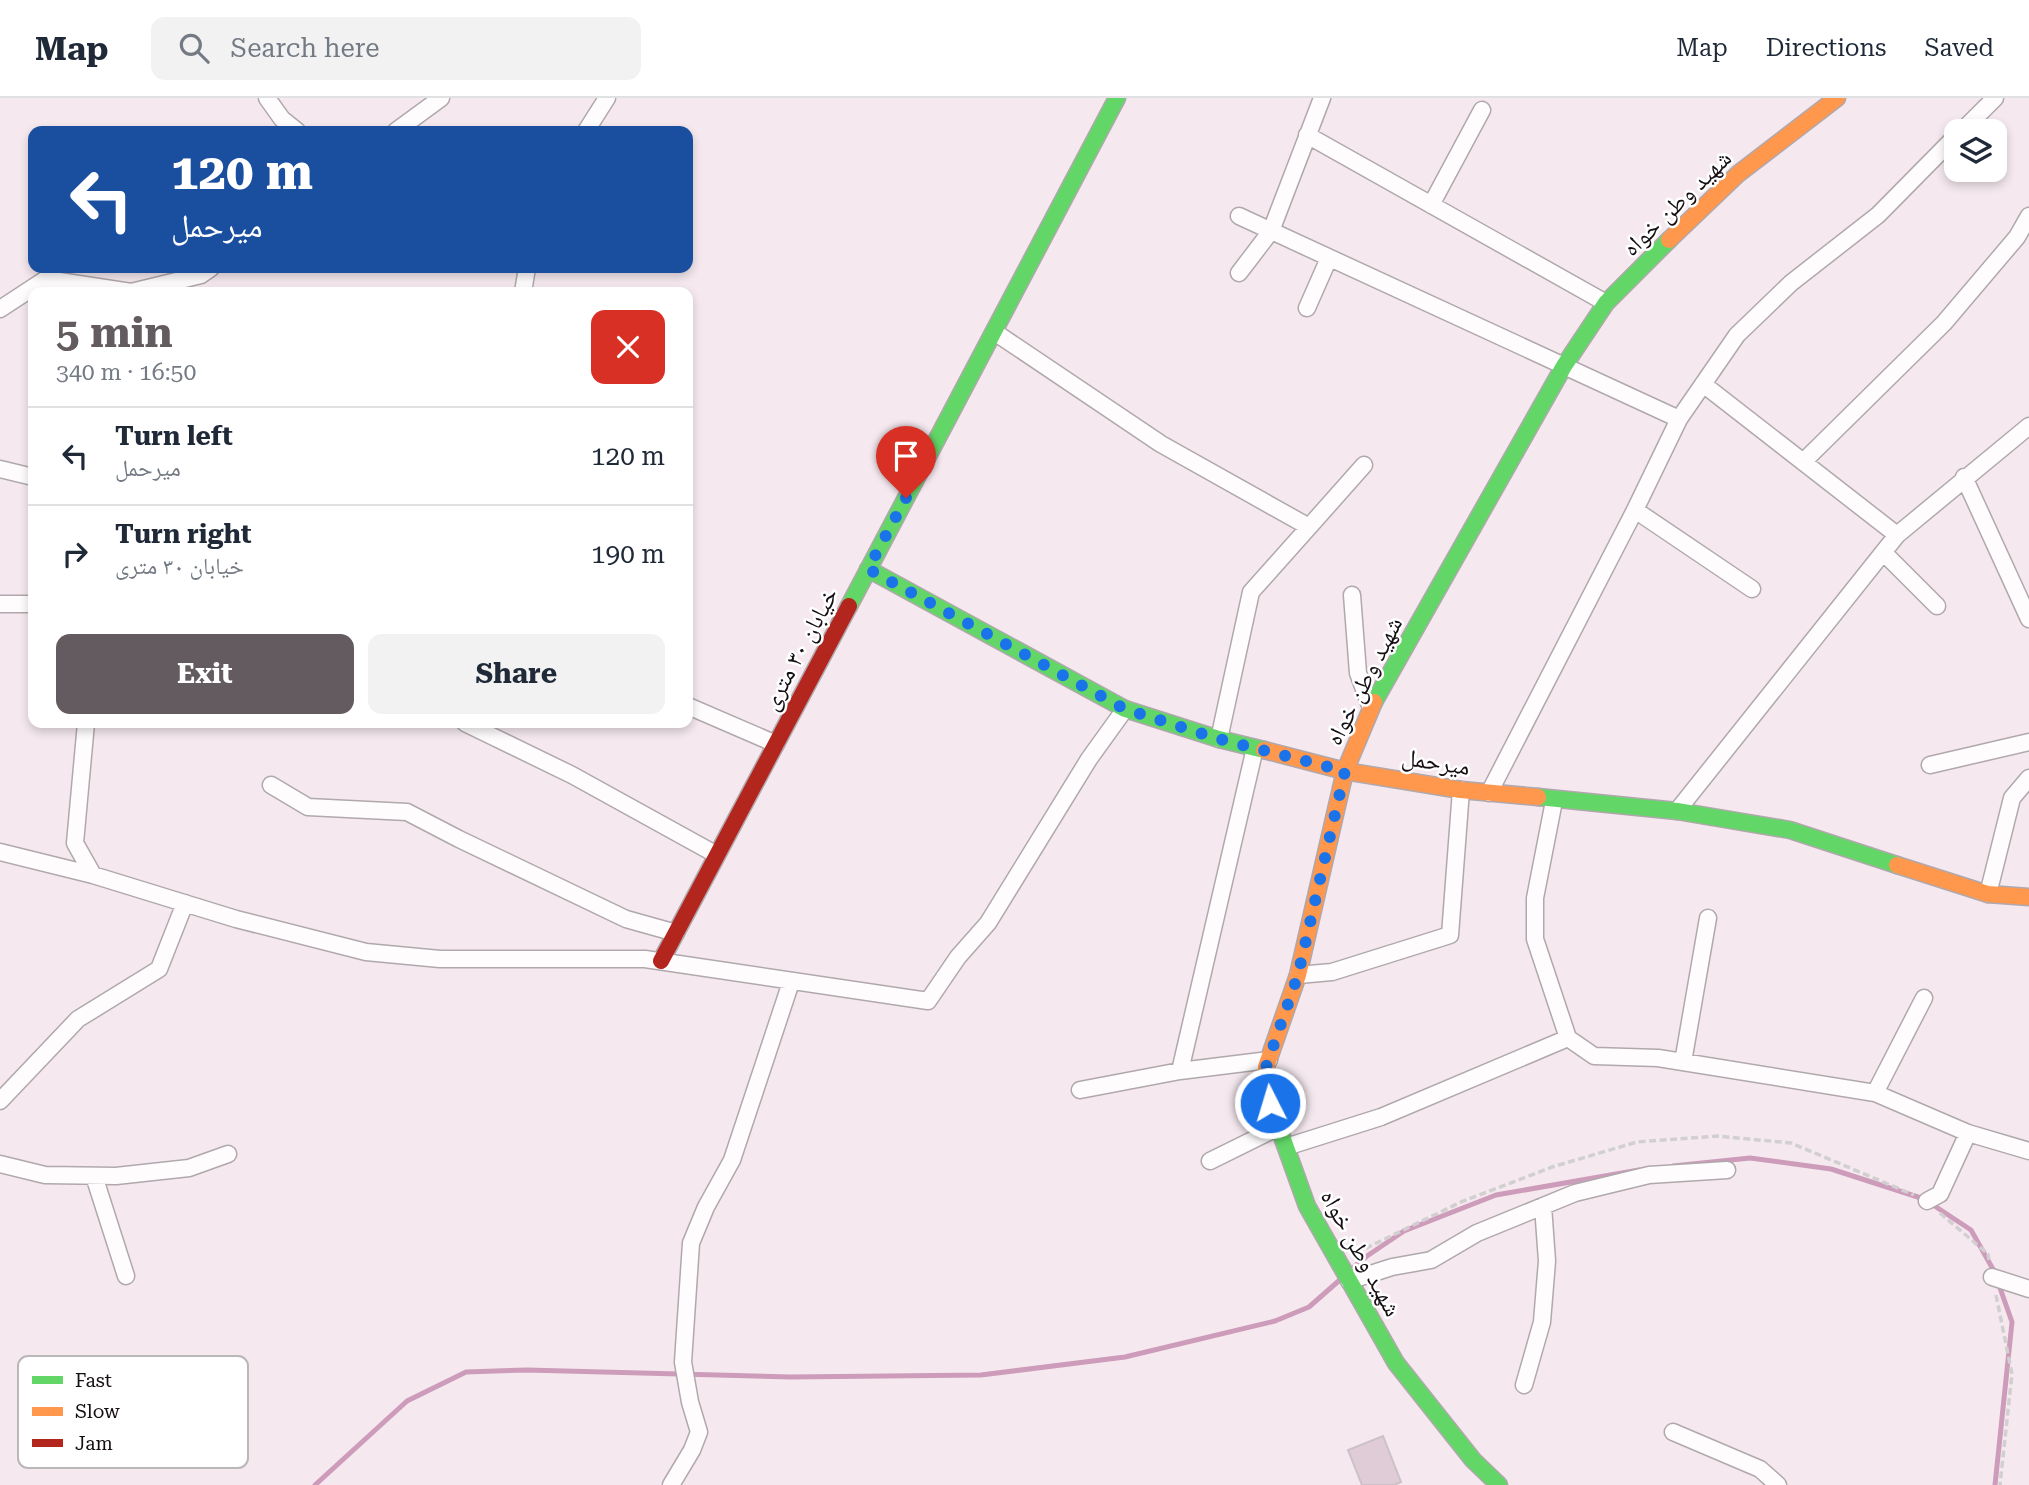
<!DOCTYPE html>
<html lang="en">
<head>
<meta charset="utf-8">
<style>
  body { margin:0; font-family:"Roboto Serif","Noto Naskh Arabic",serif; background:#f2f2f3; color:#1f2937; height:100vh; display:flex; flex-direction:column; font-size:26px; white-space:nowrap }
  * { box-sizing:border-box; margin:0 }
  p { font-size:23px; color:#747a83 }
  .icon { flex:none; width:38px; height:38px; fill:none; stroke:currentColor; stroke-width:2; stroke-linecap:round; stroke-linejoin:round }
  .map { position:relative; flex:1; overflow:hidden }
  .side { position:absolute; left:28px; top:189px; width:665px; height:441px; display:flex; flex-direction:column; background:#fff; border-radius:14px; box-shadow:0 4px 10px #0003 }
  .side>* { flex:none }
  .guide { position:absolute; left:28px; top:28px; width:665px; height:147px; border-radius:14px; box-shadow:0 4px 10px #0003; background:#1a4fa0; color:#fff; overflow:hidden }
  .controls { position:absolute; left:1944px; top:21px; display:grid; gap:14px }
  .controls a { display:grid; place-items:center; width:63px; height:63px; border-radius:14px; background:#fff; box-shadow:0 4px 10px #0003; font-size:35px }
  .pin { position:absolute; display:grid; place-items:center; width:60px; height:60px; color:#fff; margin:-72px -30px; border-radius:50% 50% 50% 0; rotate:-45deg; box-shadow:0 0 7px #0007 }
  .pin .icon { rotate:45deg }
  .me { position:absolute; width:77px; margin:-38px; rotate:355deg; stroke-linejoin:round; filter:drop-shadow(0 0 5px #0008) }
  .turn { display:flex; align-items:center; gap:24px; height:147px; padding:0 28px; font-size:32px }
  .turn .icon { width:91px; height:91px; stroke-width:2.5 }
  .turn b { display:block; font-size:49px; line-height:60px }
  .round { display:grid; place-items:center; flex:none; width:74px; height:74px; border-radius:14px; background:#f2f2f3 }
  .overview { display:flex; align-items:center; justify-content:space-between; height:119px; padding:0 28px }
  h1 { font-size:42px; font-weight:700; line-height:52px; color:#635b5f }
  .cta { display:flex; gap:14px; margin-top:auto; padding:14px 28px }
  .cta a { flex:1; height:80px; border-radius:14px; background:#635b5f; color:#fff; font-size:28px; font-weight:700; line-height:80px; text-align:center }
  .cta a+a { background:#f2f2f3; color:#1f2937 }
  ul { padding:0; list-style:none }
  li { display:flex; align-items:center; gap:21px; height:98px; padding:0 28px; border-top:2px solid #e0e1e3 }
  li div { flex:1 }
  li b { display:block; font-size:26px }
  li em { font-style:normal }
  header { display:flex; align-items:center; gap:42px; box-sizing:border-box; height:98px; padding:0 35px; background:#fff; border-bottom:2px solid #e0e1e3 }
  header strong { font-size:33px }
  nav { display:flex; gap:38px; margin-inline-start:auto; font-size:24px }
  .search { width:490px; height:63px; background:#f2f2f3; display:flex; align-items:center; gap:18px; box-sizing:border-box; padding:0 24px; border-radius:14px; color:#747a83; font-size:26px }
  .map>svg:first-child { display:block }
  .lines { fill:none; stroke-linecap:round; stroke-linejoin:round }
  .stream { stroke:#cd9cba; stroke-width:5 }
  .building { fill:#dfccd7; stroke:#cbc1c6; stroke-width:2 }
  .street-casing { stroke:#b0a8ac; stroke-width:19 }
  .fast-casing { stroke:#b0a8ac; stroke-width:19 }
  .slow-casing { stroke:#b0a8ac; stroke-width:19 }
  .jam-casing { stroke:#b0a8ac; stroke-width:19 }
  .path { stroke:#d1cfd0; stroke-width:3.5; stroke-dasharray:7 3.5; stroke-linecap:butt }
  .street { stroke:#fefcfd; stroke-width:16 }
  .fast { stroke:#63d668; stroke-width:16 }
  .slow { stroke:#ff974d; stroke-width:16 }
  .jam { stroke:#b3261e; stroke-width:16 }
  .route { stroke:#1a73e8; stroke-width:12; stroke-dasharray:0 21.6 }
  .labels { text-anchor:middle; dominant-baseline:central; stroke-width:5; stroke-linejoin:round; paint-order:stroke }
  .street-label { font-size:24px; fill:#150e12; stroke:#fff }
  .key { fill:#fff; stroke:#b9b7b8; stroke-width:2 }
  .key-label { font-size:19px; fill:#150e12 }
</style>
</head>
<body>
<header>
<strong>Map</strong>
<div class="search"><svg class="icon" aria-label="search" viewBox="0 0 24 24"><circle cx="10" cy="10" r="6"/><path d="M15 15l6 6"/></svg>Search here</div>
<nav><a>Map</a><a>Directions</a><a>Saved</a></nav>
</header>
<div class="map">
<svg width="2029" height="1387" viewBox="0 0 2029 1387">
  <rect width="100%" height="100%" fill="#f5e9ef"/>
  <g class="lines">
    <path class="stream" d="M 1673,1068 L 1750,1060 L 1831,1071 L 1924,1101 L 1971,1132 L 1994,1173 L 2012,1224 L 1995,1387
      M 1349,1173 L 1367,1158 L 1404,1133 L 1496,1097 L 1639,1072
      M 315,1387 L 407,1303 L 466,1274 L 527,1272 L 791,1279 L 981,1277 L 1125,1259 L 1275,1223 L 1309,1209 L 1342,1180"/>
  </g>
  <path class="building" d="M 1383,1338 L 1401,1384 L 1394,1387 L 1362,1387 L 1348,1352 Z"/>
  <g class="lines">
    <g class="street-casing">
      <path id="street" d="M 267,0 L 282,21 L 297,33
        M 396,33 L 441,0
        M 586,33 L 607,0
        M 1962,33 L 1995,0
        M 1307,37 L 1606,205
        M 1431,107 L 1482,12
        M 1239,118 L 1679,321
        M 1239,175 L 1271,133 L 1322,0
        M 523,194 L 527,170
        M 1307,210 L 1329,160
        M 0,211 L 46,181 L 131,194 L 201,177 L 211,170
        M 996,235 L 1161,346 L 1309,429 L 1364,367
        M 1703,286 L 1897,437
        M 1803,364 L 1944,225 L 2017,139 L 2029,118
        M 0,371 L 33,379
        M 1964,379 L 2029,521
        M 1635,412 L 1752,491
        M 1884,455 L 1937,508
        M 1352,497 L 1358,575 L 1371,610
        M 0,506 L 33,506
        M 688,608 L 776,646
        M 86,625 L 75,745 L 93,777
        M 465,625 L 572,677 L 717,757
        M 1219,641 L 1251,494 L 1309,429
        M 1930,667 L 2029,644
        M 271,687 L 308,709 L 407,714 L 459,741 L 626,821 L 676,835
        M 1489,695 L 1635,412 L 1679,321 L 1737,237 L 1791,185 L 1878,117 L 1956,38
        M 1677,713 L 1897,437 L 2029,328
        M 0,754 L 93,777 L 236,821 L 366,854 L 440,861 L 645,861 L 928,903 L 958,859 L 988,825 L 1089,661 L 1125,611
        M 1988,796 L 2012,700 L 2029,680
        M 1298,877 L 1332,874 L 1450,837 L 1461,692
        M 1568,940 L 1594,958 L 1658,960 L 1875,995 L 1968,1035 L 2029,1053
        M 1683,964 L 1708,820
        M 1180,973 L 1255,650
        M 1080,992 L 1180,973 L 1269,962
        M 1875,995 L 1924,900
        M 0,1003 L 78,921 L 159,871 L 185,805
        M 1286,1049 L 1381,1019 L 1568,940 L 1535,841 L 1535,800 L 1554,703
        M 1210,1063 L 1279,1029
        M 0,1066 L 45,1077 L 116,1078 L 189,1070 L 228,1056
        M 94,1078 L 126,1178
        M 1927,1103 L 1940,1096 L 1968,1035
        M 1992,1179 L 2029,1191
        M 1349,1183 L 1392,1169 L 1431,1162 L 1477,1135 L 1575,1095 L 1649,1077 L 1727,1072
        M 1524,1287 L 1542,1224 L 1547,1163 L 1543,1108
        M 1673,1334 L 1760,1371 L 1778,1387
        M 671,1387 L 692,1352 L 699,1334 L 690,1304 L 683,1264 L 691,1145 L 706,1109 L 732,1062 L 791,884"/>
    </g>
    <g class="fast-casing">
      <path id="fast" d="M 868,471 L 1125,611 L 1219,641 L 1264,652
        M 849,508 L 1117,0
        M 1374,604 L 1564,268 L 1606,205 L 1669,142
        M 1538,699 L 1677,713 L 1790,732 L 1897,767
        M 1275,1019 L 1307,1108 L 1396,1265 L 1473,1362 L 1499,1387"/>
    </g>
    <g class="slow-casing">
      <path id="slow" d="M 1669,142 L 1738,76 L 1837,0
        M 1264,652 L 1345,673 L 1461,692 L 1538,699
        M 1897,767 L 1988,796 L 2029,799
        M 1275,1019 L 1270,1005 L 1266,969 L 1298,877 L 1345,673 L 1374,604"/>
    </g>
    <g class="jam-casing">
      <path id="jam" d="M 661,863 L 849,508"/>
    </g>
    <path class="path" d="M 1940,1115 L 1988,1156 L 1989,1162
      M 1356,1155 L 1461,1104 L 1552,1069 L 1637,1044 L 1717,1038 L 1791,1045 L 1914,1097
      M 1996,1197 L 2012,1276 L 2000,1387"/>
    <use href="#street" class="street"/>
    <use href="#fast" class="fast"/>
    <use href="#slow" class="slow"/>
    <use href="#jam" class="jam"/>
  </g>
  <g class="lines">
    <path class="route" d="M 906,400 L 868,471 L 1125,611 L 1219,641 L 1345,673 L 1298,877 L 1266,969 L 1270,1005"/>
  </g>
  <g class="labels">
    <g class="street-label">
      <text transform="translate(1677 105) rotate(-44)">شهید وطن خواه</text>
      <text transform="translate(800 551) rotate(-62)">خیابان ۳۰ متری</text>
      <text transform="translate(1364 583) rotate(-63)">شهید وطن خواه</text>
      <text transform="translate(1436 664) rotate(9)">میرحمل</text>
      <text transform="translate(1361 1155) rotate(61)">شهید وطن خواه</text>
    </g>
  </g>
  <rect x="18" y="1258" width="230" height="112" rx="10" class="key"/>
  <rect x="32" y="1278" width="31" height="8" fill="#63d668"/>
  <rect x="32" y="1309" width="31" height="9" fill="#ff974d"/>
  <rect x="32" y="1341" width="31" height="8" fill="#b3261e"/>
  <g class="key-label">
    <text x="75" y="1289">Fast</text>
    <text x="75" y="1320">Slow</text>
    <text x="75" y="1352">Jam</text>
  </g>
</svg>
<div class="controls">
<a><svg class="icon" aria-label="layers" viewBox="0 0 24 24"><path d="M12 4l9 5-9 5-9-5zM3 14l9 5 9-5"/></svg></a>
</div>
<div class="pin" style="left:906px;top:400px;background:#d93025"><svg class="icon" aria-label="arrive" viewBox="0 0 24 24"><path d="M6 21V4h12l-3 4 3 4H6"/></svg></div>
<svg class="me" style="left:1270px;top:1005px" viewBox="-20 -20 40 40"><circle r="17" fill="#1a73e8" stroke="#fff" stroke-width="3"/><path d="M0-11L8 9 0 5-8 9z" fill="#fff"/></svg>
<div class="guide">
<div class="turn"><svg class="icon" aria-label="left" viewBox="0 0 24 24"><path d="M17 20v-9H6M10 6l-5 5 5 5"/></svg><div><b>120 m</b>میرحمل</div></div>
</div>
<section class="side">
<div class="overview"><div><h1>5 min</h1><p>340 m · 16:50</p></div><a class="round" style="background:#d93025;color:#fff"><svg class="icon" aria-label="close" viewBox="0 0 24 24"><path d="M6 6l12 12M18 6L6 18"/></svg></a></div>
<ul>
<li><svg class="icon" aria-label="left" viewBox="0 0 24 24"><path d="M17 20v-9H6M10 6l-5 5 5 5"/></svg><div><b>Turn left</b><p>میرحمل</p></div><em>120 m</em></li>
<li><svg class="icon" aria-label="right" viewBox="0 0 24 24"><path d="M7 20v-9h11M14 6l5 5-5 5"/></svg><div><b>Turn right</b><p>خیابان ۳۰ متری</p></div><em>190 m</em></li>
</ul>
<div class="cta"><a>Exit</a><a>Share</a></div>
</section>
</div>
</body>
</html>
